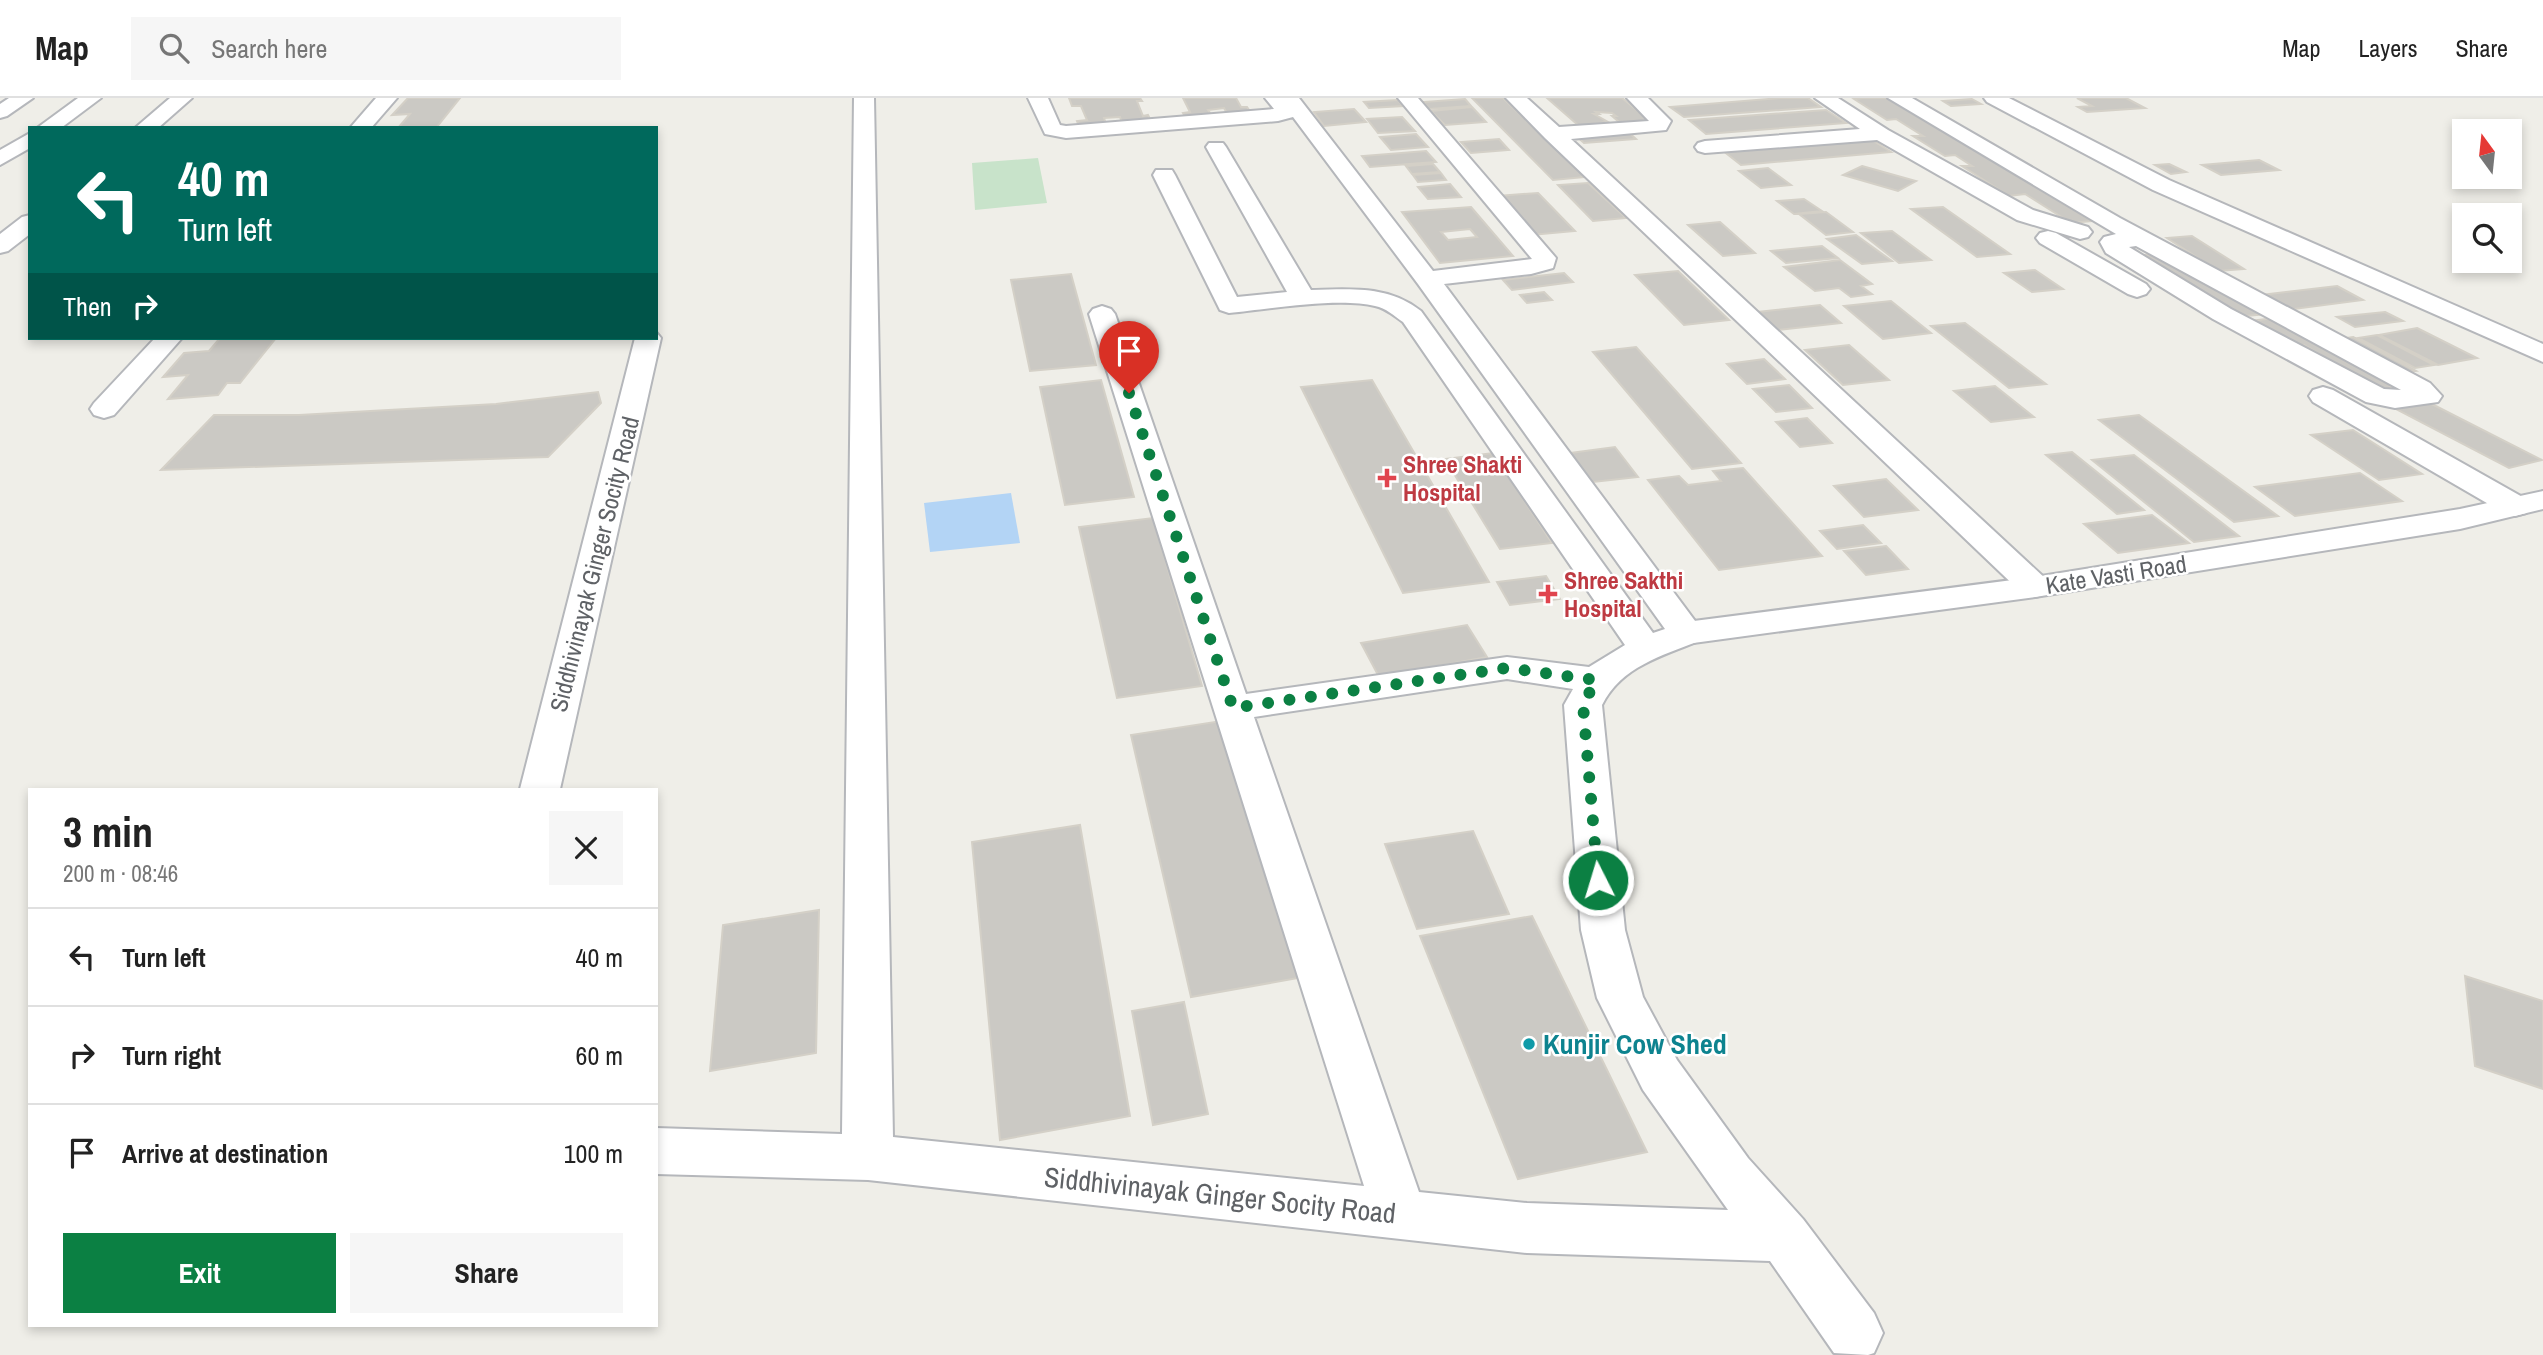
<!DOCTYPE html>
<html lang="en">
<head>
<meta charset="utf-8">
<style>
  body { margin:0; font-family:"Archivo Narrow",sans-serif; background:#f6f6f6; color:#222; height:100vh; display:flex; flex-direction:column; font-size:26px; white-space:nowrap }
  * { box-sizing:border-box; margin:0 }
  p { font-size:23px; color:#767676 }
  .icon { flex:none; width:38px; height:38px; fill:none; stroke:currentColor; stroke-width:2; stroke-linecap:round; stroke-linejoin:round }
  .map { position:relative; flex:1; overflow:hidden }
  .drawer { position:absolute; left:28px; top:690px; width:630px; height:539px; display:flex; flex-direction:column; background:#fff; border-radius:0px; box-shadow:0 4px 10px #0003 }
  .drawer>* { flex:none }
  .guide { position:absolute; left:28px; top:28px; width:630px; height:214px; border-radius:0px; box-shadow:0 4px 10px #0003; background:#00695c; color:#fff; overflow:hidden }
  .needle { width:46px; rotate:345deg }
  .controls { position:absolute; left:2452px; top:21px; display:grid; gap:14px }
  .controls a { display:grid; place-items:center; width:70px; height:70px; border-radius:0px; background:#fff; box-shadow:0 4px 10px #0003; font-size:35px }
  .pin { position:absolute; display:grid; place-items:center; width:60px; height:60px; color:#fff; margin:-72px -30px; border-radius:50% 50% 50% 0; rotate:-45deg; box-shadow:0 0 7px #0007 }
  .pin .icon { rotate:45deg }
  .me { position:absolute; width:77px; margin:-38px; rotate:355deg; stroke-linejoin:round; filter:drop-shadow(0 0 5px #0008) }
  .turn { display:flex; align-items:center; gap:24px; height:147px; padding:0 35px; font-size:32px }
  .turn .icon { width:91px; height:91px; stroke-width:2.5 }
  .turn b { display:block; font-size:49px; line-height:60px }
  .then { display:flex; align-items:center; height:66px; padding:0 35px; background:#0003; gap:14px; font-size:26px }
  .round { display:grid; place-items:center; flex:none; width:74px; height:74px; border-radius:0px; background:#f6f6f6 }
  .overview { display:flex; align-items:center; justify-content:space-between; height:119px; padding:0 35px }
  h1 { font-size:42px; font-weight:800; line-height:52px }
  .primary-button { display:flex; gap:14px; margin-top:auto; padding:14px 35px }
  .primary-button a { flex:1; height:80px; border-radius:0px; background:#0b8043; color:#fff; font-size:28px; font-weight:800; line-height:80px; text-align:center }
  .primary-button a+a { background:#f6f6f6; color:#222 }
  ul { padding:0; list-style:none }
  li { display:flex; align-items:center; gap:21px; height:98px; padding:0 35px; border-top:2px solid #e0e0e0 }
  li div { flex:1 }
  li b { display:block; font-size:26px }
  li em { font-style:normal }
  header { display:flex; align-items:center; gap:42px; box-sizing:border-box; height:98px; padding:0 35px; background:#fff; border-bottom:2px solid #e0e0e0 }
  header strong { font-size:33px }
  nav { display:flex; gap:38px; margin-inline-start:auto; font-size:24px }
  .search { width:490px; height:63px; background:#f6f6f6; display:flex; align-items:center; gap:18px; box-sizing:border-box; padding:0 24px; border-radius:0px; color:#767676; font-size:26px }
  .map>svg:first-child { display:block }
  .green { fill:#c8e3ca }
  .water { fill:#b3d4f5 }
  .building { fill:#cbc9c4; stroke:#d4d0c7; stroke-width:2; fill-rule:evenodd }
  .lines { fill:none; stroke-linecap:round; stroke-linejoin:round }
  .minor-casing { stroke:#b5b7bb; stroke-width:4 }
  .tertiary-casing { stroke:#b5b7bb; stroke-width:4 }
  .minor { fill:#fff; fill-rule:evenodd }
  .tertiary { fill:#fff; fill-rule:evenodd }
  .route { stroke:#0b8043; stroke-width:12; stroke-dasharray:0 21.6 }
  .health-dot { fill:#e0444e; stroke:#fff; stroke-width:2.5 }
  .culture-dot { fill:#0f9aa8; stroke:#fff; stroke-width:2.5 }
  .labels { text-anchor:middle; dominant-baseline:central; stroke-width:5; stroke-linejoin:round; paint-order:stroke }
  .health-label { font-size:24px; font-weight:bold; fill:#be3a42; stroke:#fff; text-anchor:start }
  .street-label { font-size:24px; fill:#5f6266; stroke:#fff }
  .near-culture-label { font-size:28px; font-weight:bold; fill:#0d838f; stroke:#fff; text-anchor:start }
  .near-street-label { font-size:28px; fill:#5f6266; stroke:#fff }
</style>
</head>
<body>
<header>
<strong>Map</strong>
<div class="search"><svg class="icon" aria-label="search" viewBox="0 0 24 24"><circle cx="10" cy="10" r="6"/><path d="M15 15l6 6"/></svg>Search here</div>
<nav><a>Map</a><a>Layers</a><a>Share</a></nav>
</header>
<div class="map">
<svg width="2543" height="1257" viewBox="0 0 2543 1257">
  <rect width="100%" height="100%" fill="#efeee8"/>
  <path class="green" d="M 1038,60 L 1047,105 L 975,112 L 972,65 Z"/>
  <path class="water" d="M 1011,395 L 1020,445 L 930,454 L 924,405 Z"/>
  <path class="building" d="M 408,0 L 460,0 L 436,30 L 398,30 L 410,16 L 392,17 Z
    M 1069,0 L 1140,0 L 1142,3 L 1137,3 L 1143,18 L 1148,17 L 1151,23 L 1122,25 L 1120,19 L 1104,20 L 1106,26 L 1079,28 L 1077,23 L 1087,22 L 1081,8 L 1072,8 Z
    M 1183,0 L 1236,0 L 1241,9 L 1247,9 L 1251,15 L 1228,17 L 1224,10 L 1208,12 L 1212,18 L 1186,20 L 1183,15 L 1190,14 Z
    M 1472,0 L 1503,0 L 1585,79 L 1553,82 Z
    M 1547,0 L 1622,0 L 1650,23 L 1619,24 L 1612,18 L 1616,18 L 1612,15 L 1596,14 L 1599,16 L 1594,16 L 1608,24 L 1579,28 Z
    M 1781,0 L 1808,0 L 1821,9 L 1684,19 L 1670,9 Z
    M 1863,0 L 1889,0 L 2092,123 L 2071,125 L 2025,96 L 2009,98 L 1962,68 L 1972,68 L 1955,57 L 1945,58 L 1913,38 L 1923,38 L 1896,21 L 1887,22 L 1854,1 Z
    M 2077,0 L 2126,0 L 2145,10 L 2087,14 L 2078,9 L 2092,8 Z
    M 1465,1 L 1471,8 L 1429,11 L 1423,4 Z
    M 1972,1 L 1981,6 L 1951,8 L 1943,3 Z
    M 1398,2 L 1403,8 L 1369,10 L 1364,4 Z
    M 1472,9 L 1486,24 L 1445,27 L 1431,13 Z
    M 1354,11 L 1366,24 L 1324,28 L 1314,14 Z
    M 1826,12 L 1846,25 L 1706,36 L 1689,22 Z
    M 1402,19 L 1415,33 L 1378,35 L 1367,21 Z
    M 1627,33 L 1636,41 L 1584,45 L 1575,37 Z
    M 1416,36 L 1428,49 L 1391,52 L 1380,39 Z
    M 1869,40 L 1891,54 L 1741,67 L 1722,52 Z
    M 1499,41 L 1509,52 L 1471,55 L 1461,44 Z
    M 1426,53 L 1436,64 L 1370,69 L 1362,58 Z
    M 2259,62 L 2279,72 L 2221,77 L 2202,67 Z
    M 1433,66 L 1440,74 L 1412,76 L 1406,68 Z
    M 2169,66 L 2186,74 L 2171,76 L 2155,67 Z
    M 1862,68 L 1916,83 L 1898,93 L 1843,77 Z
    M 1768,70 L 1791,87 L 1761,90 L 1739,73 Z
    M 1441,75 L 1446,82 L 1418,84 L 1413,77 Z
    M 1588,85 L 1626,120 L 1593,123 L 1558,87 Z
    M 1450,86 L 1461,99 L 1428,101 L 1418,89 Z
    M 1538,95 L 1575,133 L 1531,137 L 1496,98 Z
    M 1804,101 L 1822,113 L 1794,116 L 1777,103 Z
    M 1471,109 L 1513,158 L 1440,165 L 1402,114 ZM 1470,131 L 1477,139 L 1448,142 L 1441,134 Z
    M 1943,109 L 2010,156 L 1977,159 L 1911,111 Z
    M 1826,114 L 1853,134 L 1826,137 L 1799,116 Z
    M 1720,124 L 1755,155 L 1723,158 L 1688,127 Z
    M 1892,133 L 1931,162 L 1899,165 L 1861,135 Z
    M 1856,137 L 1892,163 L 1862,166 L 1827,141 Z
    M 2192,138 L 2244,171 L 2218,173 L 2167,140 Z
    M 1822,148 L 1838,160 L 1786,165 L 1771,153 Z
    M 2165,155 L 2268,216 L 2234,219 L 2197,197 L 2207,196 L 2179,179 L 2169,180 L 2134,158 Z
    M 1840,162 L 1872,186 L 1861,188 L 1872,196 L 1851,199 L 1839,190 L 1815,193 L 1784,169 Z
    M 2035,172 L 2063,191 L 2032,194 L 2004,175 Z
    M 1678,173 L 1729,222 L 1684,227 L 1635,177 Z
    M 1564,175 L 1573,184 L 1512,192 L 1503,182 Z
    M 1071,176 L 1096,267 L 1030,273 L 1011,182 Z
    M 2337,188 L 2363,202 L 2278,213 L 2253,198 Z
    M 1544,194 L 1552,202 L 1527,205 L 1520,197 Z
    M 1891,203 L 1931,235 L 1883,241 L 1844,208 Z
    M 1820,207 L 1841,225 L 1768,233 L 1748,215 Z
    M 2385,214 L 2403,223 L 2355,229 L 2337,219 Z
    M 2275,220 L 2405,287 L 2391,289 L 2403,296 L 2380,299 L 2338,267 L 2304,247 L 2293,248 L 2250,223 Z
    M 1965,225 L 2046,286 L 2009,290 L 1931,228 Z
    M 2417,230 L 2477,260 L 2438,267 L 2379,237 Z
    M 2377,237 L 2434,267 L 2415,270 L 2358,240 Z
    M 2353,239 L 2416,273 L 2394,276 L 2332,242 Z
    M 220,240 L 276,240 L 240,285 L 227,285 L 218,297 L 168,301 L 188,277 L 163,279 L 184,255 L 209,253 Z
    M 1849,247 L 1889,282 L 1843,287 L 1805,252 Z
    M 1636,249 L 1741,365 L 1692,371 L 1593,254 Z
    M 1764,261 L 1785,281 L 1747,286 L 1727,266 Z
    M 1101,282 L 1134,399 L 1065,407 L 1040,289 Z
    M 1372,282 L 1489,484 L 1403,495 L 1301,289 Z
    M 1789,287 L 1812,310 L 1776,314 L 1753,291 Z
    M 1995,288 L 2034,319 L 1991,324 L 1954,293 Z
    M 598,294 L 601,305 L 548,359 L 161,372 L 214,317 L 299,317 L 496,306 Z
    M 2422,301 L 2542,362 L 2509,370 L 2390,308 Z
    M 2139,317 L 2278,418 L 2234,424 L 2099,322 Z
    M 1807,320 L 1832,345 L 1800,349 L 1776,324 Z
    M 2353,332 L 2422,376 L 2379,382 L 2311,337 Z
    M 1615,349 L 1638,379 L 1593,384 L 1570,355 Z
    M 2072,354 L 2144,412 L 2117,416 L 2046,357 Z
    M 1493,355 L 1552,445 L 1500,451 L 1445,361 Z
    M 2134,357 L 2239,438 L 2194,444 L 2092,362 Z
    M 1743,370 L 1822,458 L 1719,472 L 1648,382 L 1679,378 L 1688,387 L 1721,383 L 1713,373 Z
    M 2360,375 L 2402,403 L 2295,418 L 2255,389 Z
    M 1886,381 L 1918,412 L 1864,419 L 1834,388 Z
    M 2152,417 L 2189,445 L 2118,455 L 2084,426 Z
    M 1153,420 L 1202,588 L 1117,600 L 1079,429 Z
    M 1863,427 L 1881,445 L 1837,451 L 1820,433 Z
    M 1886,448 L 1908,471 L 1866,477 L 1844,453 Z
    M 1546,478 L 1560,501 L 1510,507 L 1497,484 Z
    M 1467,527 L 1487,559 L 1379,579 L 1361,545 Z
    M 1221,623 L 1298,880 L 1191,899 L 1131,637 Z
    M 1080,727 L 1130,1018 L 1000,1042 L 972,744 Z
    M 1473,733 L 1509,816 L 1417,831 L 1385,746 Z
    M 819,812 L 816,955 L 710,973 L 723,827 Z
    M 1532,818 L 1647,1054 L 1518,1081 L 1420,838 Z
    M 2465,878 L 2543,903 L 2543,991 L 2475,968 Z
    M 1184,904 L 1208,1016 L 1153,1027 L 1132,913 Z"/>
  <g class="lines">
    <g class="minor-casing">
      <path id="minor" d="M 9,0 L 33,0 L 7,18 L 0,20 L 0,6 Z
        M 78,0 L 101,0 L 61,30 L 37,30 Z
        M 170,0 L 192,0 L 158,30 L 135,30 Z
        M 376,0 L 397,0 L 371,30 L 350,30 Z
        M 854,0 L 874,0 L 893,1039 L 1364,1088 L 1089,216 L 1093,211 L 1102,208 L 1111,211 L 1115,216 L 1246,596 L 1507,559 L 1589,569 L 1625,547 L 1403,224 C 1394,218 1386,210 1375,208 C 1339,199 1268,211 1229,215 L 1220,212 L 1153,77 L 1156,72 L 1172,72 L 1175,77 L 1237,199 L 1287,194 L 1206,49 L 1209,45 L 1223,45 L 1226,49 L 1311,192 C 1351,191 1388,187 1421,213 L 1653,535 L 1665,531 L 1418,186 L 1293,19 L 1278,23 L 1066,40 L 1045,36 L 1028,0 L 1048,0 L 1060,27 L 1066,28 L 1274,11 L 1265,0 L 1299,0 L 1433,173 L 1532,161 L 1398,0 L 1418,0 L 1556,160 L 1553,170 L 1531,176 L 1444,186 L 1704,535 L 1699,543 C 1661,558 1621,569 1602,607 L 1625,832 L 1643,899 L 1677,962 L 1748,1060 L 1803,1121 L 1874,1215 L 1883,1235 L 1874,1255 L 1868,1257 L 1834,1255 L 1770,1163 L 1527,1155 L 868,1082 L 656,1076 L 656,1030 L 842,1036 ZM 1507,581 L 1573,591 L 1564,607 L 1581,832 L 1597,900 L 1643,992 L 1728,1112 L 1527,1105 L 1419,1094 L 1254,619 Z
        M 1506,0 L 1527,0 L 1559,29 L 1649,23 L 1627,0 L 1648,0 L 1671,23 L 1666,32 L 1571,41 L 2047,482 L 2052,489 L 2047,496 L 2035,499 L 2023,496 L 1545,40 Z
        M 1815,0 L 1838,0 L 1888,32 L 2033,112 L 2088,129 L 2092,134 L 2088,139 L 2080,141 L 2017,122 L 1877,42 L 1705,55 L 1698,53 L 1695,49 L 1698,45 L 1705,43 L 1860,31 Z
        M 1888,0 L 1912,0 L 2120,120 L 2430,285 L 2442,298 L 2438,304 L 2395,310 L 2366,304 L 2213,221 L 2106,155 L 2100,144 L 2104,139 L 2116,136 ZM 2136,148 L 2401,292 L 2384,291 L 2231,211 L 2129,149 Z
        M 30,35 L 30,50 L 0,67 L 0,52 Z
        M 30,117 L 30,136 L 8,153 L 0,155 L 0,136 L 22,119 Z
        M 2048,133 L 2056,135 L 2146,186 L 2150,191 L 2146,196 L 2137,199 L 2128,196 L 2040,145 L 2036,140 L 2040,135 Z
        M 656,234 L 661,240 L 560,691 L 520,691 L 635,240 L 656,240 Z
        M 155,240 L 182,240 L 114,317 L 104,320 L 94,317 L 90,311 L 94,305 Z
        M 2323,289 L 2333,292 L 2526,401 L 2531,408 L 2526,415 L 2515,418 L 2504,415 L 2313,304 L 2309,298 L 2313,292 Z"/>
    </g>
    <g class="tertiary-casing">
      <path id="tertiary" d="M 1984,0 L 2009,0 L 2169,82 L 2543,246 L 2543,264 L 2153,92 L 1987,4 Z
        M 2543,393 L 2543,411 L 2460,431 L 2035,499 L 1686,546 L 1673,543 L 1668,535 L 1673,527 L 1686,524 L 2035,479 L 2460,411 Z"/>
    </g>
    <use href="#minor" class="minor"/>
    <use href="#tertiary" class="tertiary"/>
  </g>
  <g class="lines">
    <path class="route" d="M 1129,295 L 1233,610 L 1507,570 L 1596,582 L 1583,607 L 1598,782"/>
  </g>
  <g class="health-dot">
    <path d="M1383.5 369.5h7v7h7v7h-7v7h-7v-7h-7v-7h7z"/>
    <path d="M1544.5 485.5h7v7h7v7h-7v7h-7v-7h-7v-7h7z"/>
  </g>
  <circle class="culture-dot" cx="1529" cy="946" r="7"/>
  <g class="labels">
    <g class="health-label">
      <text x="1403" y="366">Shree Shakti<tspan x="1403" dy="28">Hospital</tspan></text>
      <text x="1564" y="482">Shree Sakthi<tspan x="1564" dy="28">Hospital</tspan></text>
    </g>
    <g class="street-label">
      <text transform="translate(594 466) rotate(-76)">Siddhivinayak Ginger Socity Road</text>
      <text transform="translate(2116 476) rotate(-9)">Kate Vasti Road</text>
    </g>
    <g class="near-culture-label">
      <text x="1543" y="946">Kunjir Cow Shed</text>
    </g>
    <g class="near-street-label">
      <text transform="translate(1220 1097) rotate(6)">Siddhivinayak Ginger Socity Road</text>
    </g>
  </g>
</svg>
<div class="controls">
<a><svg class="needle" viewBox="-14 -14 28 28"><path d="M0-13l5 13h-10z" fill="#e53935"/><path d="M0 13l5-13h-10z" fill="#767676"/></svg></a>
<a><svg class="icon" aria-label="search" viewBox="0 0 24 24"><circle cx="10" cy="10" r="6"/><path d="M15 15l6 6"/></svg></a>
</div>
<div class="pin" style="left:1129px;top:295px;background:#d93025"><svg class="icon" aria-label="arrive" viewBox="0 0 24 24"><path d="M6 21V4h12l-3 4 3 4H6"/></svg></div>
<svg class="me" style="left:1598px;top:782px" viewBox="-20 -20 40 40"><circle r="17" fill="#0b8043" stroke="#fff" stroke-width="3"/><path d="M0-11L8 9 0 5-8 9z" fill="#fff"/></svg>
<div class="guide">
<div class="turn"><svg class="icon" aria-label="left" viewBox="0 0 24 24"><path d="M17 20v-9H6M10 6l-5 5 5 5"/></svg><div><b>40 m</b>Turn left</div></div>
<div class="then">Then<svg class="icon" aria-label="right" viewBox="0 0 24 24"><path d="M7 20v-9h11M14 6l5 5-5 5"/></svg></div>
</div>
<section class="drawer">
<div class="overview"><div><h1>3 min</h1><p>200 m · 08:46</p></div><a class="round"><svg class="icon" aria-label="close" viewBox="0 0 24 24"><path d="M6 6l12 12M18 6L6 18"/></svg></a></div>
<ul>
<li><svg class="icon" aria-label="left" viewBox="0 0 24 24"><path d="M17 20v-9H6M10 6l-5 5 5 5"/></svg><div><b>Turn left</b></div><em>40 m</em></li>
<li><svg class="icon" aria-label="right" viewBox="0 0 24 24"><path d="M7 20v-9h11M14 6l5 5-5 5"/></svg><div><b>Turn right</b></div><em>60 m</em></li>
<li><svg class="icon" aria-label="arrive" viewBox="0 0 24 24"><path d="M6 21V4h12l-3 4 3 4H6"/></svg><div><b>Arrive at destination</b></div><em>100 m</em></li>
</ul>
<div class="primary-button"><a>Exit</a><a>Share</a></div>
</section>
</div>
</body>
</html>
